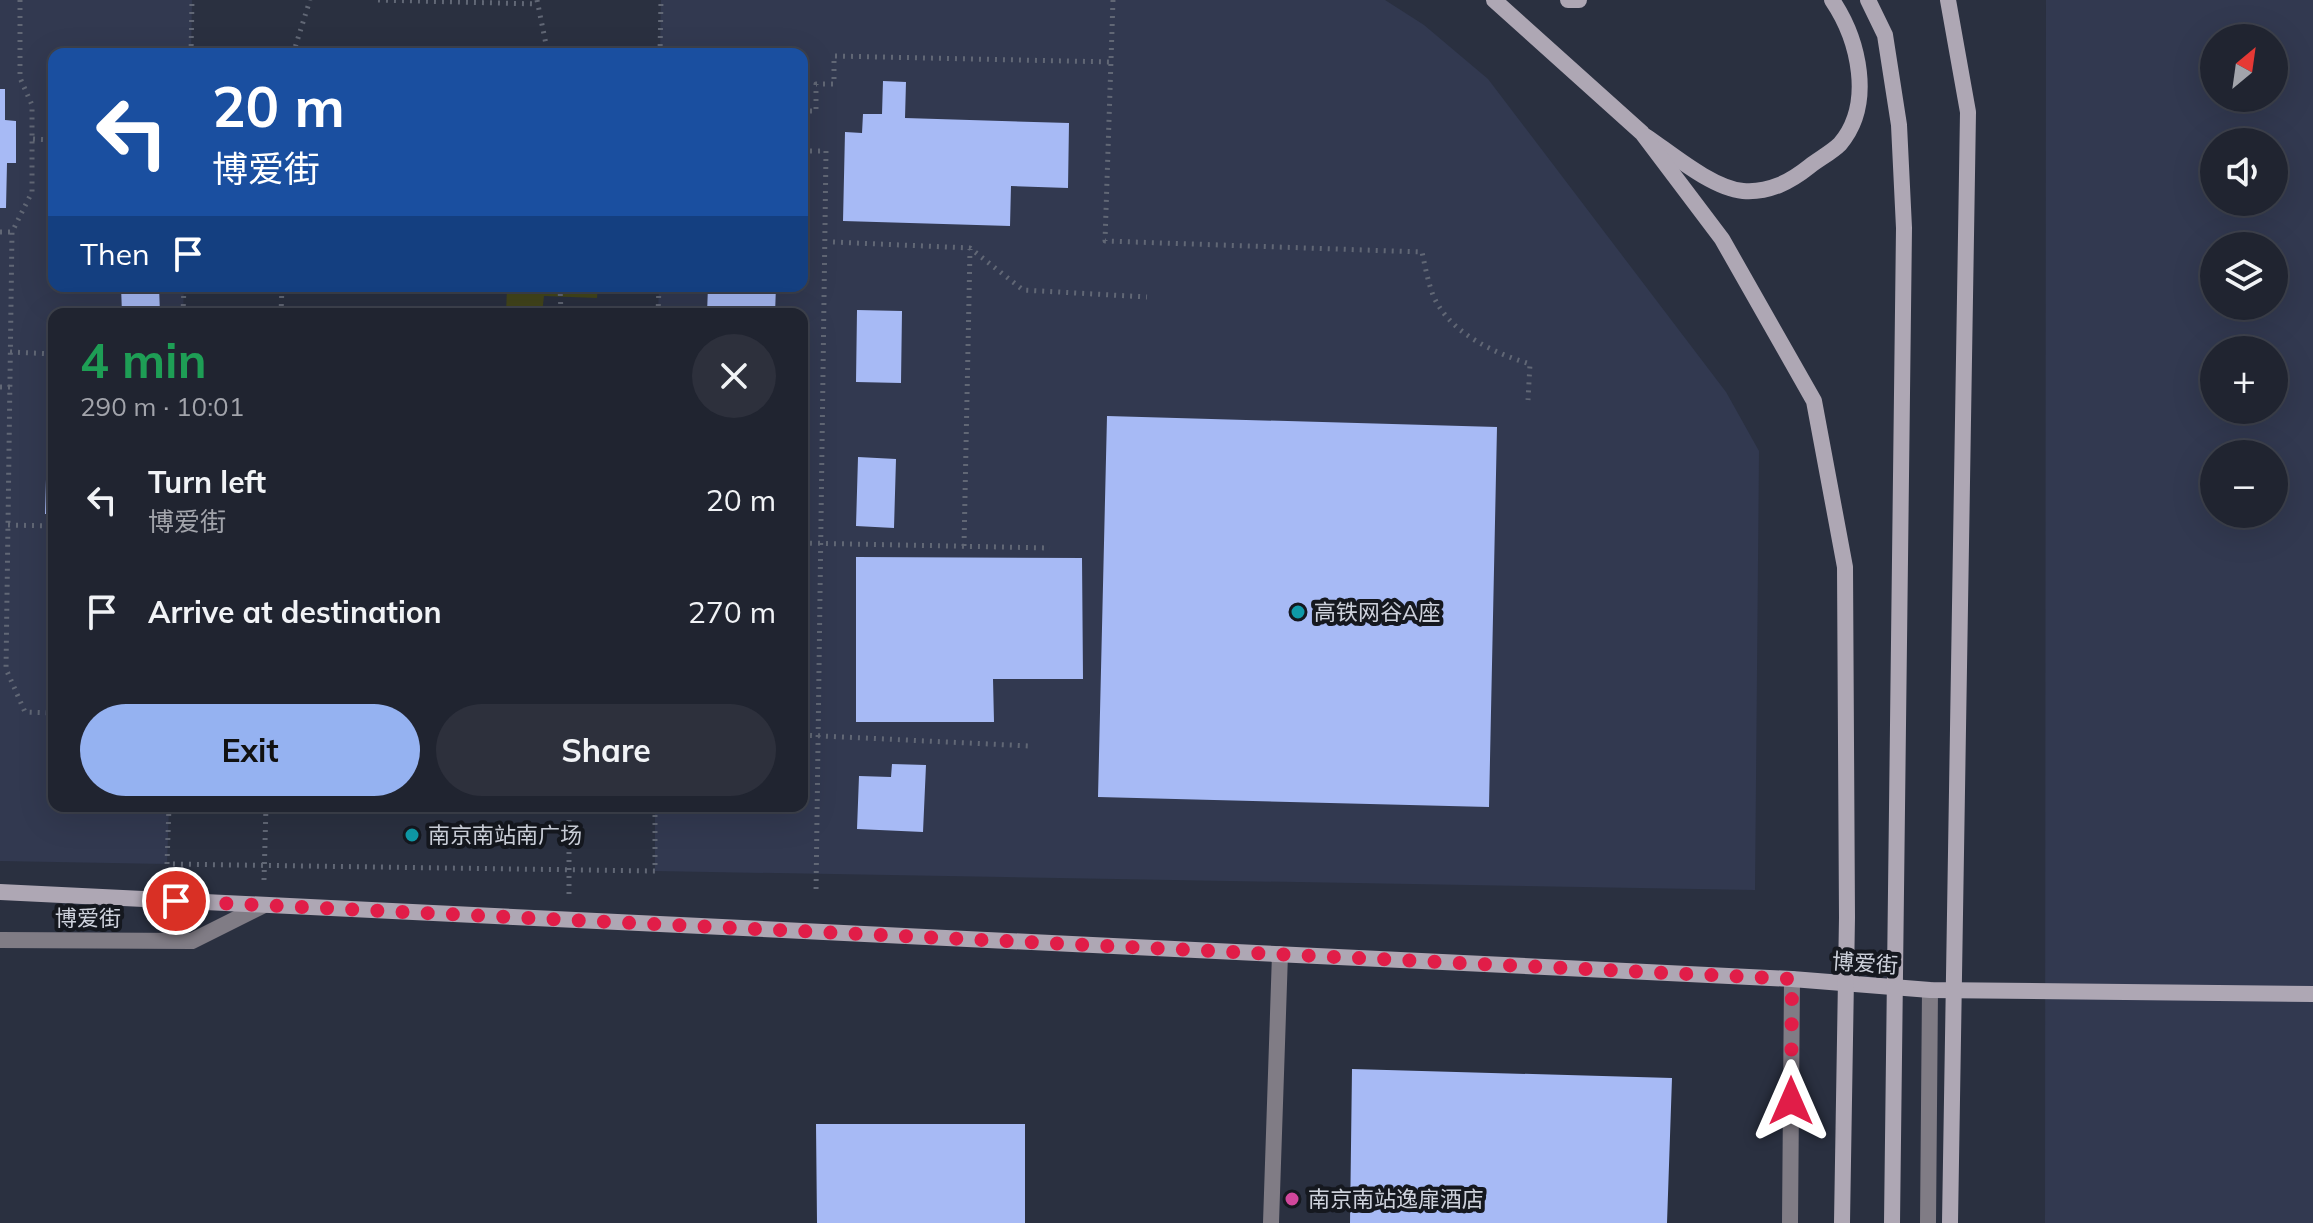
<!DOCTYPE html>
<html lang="en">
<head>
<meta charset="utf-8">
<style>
  body { margin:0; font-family:Mulish,"Noto Sans SC",sans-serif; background:#2d303c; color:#f1f3f6; height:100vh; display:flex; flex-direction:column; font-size:30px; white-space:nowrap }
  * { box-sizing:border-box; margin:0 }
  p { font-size:26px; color:#a2a4ab }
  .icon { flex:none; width:44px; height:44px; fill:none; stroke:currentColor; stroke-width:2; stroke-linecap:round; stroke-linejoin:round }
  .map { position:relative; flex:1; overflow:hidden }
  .side { position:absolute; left:48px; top:308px; width:760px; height:504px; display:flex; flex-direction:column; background:#202430; border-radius:16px; box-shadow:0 8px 32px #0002,0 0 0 2px #3d414c }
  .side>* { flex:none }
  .banner { position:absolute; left:48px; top:48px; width:760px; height:244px; border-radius:16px; box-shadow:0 8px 32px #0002,0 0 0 2px #3d414c; background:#1a4fa0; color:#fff; overflow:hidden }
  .needle { width:52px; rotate:29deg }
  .tools { position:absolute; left:2200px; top:24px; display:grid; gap:16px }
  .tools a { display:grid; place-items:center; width:88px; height:88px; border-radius:50%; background:#202430; box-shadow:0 8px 32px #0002,0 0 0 2px #3d414c; font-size:40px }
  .pin { position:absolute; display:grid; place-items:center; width:68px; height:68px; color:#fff; margin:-34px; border:4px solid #fff; border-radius:50%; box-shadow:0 2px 8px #0007 }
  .me { position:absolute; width:88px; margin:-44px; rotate:0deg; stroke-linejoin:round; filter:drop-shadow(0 0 6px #0008) }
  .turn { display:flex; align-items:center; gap:28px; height:168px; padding:0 32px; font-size:36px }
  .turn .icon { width:104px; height:104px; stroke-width:2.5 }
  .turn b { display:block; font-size:56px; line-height:68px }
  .then { display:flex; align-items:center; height:76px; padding:0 32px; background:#0003; gap:16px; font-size:30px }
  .round { display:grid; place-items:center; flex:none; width:84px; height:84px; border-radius:42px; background:#2d303c }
  .overview { display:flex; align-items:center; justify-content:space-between; height:136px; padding:0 32px }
  h1 { font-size:48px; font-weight:700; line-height:60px; color:#1e9e55 }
  .cta { display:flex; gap:16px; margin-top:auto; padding:16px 32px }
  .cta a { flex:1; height:92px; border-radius:48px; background:#95b2f1; color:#111; font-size:32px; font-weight:700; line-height:92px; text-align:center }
  .cta a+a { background:#2d303c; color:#f1f3f6 }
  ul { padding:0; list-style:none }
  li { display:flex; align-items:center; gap:24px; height:112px; padding:0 32px }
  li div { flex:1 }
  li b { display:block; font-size:30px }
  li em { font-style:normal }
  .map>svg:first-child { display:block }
  .built { fill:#323950; fill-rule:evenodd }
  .green { fill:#43461c }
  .building { fill:#a7baf5 }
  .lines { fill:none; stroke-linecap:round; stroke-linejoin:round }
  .path { stroke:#616775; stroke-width:5; stroke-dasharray:2 6; stroke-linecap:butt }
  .lane { stroke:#807c85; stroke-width:16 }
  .street { stroke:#807c85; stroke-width:16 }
  .secondary { stroke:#aea7b4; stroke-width:16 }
  .secondary-bridge { stroke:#aea7b4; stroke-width:16 }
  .route { stroke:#e11d48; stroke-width:14; stroke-dasharray:0 25.2 }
  .culture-dot { fill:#0f9aa8; stroke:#15181f; stroke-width:3 }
  .hotel-dot { fill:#d1479c; stroke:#15181f; stroke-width:3 }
  .labels { text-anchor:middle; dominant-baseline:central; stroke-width:8; stroke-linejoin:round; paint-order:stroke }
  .poi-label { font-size:22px; fill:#ced2dc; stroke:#15181f; text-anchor:start }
  .street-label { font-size:22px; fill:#ced2dc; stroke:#15181f }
</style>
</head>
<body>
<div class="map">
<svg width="2313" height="1223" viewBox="0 0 2313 1223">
  <rect width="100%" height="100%" fill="#2a3040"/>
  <path class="built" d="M 0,0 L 192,0 L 191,54 L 54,54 L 54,286 L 184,286 L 183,314 L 54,314 L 54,806 L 169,806 L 167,864 L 0,861 Z
    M 661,0 L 1385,0 L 1424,25 L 1488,79 L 1726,392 L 1759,451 L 1755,890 L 655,871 L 655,806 L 802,806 L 802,314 L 658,314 L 659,286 L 802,286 L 802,54 L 660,54 Z
    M 2046,0 L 2313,0 L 2313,1223 L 2045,1223 ZM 2214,38 L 2274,38 L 2274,98 L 2214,98 ZM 2214,142 L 2274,142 L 2274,202 L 2214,202 ZM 2214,246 L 2274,246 L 2274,306 L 2214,306 ZM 2214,350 L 2274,350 L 2274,410 L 2214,410 ZM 2214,454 L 2274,454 L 2274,514 L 2214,514 Z"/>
  <path class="green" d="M 507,286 L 598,286 L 597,298 L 544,296 L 542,314 L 506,314 Z"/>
  <path class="building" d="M 883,81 L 906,82 L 905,118 L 1069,123 L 1068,188 L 1011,186 L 1010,226 L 843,221 L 845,132 L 862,133 L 863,114 L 882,114 Z
    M 0,89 L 5,89 L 5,120 L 16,121 L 16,163 L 7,163 L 6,208 L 0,208 Z
    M 121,286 L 159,286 L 160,314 L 122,314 Z
    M 708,286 L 776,286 L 775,314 L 707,314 Z
    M 857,310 L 902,311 L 901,383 L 856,382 Z
    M 1107,416 L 1497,427 L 1489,807 L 1098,797 Z
    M 47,445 L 54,445 L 54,514 L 45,514 Z
    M 858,457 L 896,459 L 894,528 L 856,526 Z
    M 856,557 L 1082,558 L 1083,679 L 993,679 L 994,722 L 856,722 Z
    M 802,571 L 807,571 L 807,617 L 802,617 Z
    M 892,764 L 926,765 L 923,832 L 857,829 L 859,776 L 891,777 Z
    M 1352,1069 L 1672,1078 L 1667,1223 L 1350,1223 Z
    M 816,1124 L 1025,1124 L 1025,1223 L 817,1223 Z"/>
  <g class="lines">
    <path class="path" d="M 20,0 L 20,78 L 32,105 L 32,192 L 12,232 L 6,669 L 25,712 L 54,713
      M 378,0 L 537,4
      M 537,0 L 548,54
      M 1113,0 L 1105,241 L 1422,252 C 1425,266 1428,282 1433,295 C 1449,333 1494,353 1530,364 L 1528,400
      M 191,54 L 192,0
      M 293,54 L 310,0
      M 660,54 L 661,0
      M 802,111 L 816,111 L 816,84 L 834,84 L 834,56 L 1112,62
      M 33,139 L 54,140
      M 802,151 L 826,151 L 816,892
      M 0,232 L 12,232
      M 833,242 L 970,248 L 1023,290 L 1147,297
      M 560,286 L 561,314
      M 183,314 L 184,286
      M 281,314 L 282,286
      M 658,314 L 659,286
      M 10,352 L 54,354
      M 0,387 L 10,387
      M 8,525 L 54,526
      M 802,543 L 1050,548
      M 964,546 L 970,249
      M 802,735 L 1030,746
      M 169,806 L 167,864 L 655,871 L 655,806
      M 264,880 L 266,806
      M 569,894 L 569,806"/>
    <path class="lane" d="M 1271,1223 L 1280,954"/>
    <path class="street" d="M 0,940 L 192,941 L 264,905
      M 1790,1223 L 1792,979
      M 1928,1223 L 1930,990"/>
    <path class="secondary" d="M 1568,0 L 1579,0
      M 1647,137 C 1672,154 1712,188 1743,191 C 1769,193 1790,182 1810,166 C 1819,159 1832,152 1840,144 C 1874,104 1859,40 1832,0
      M 0,892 L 1792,979 L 1930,990 L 2313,994"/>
    <path class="secondary-bridge" d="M 1494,0 L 1642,133 L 1722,239 L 1814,401 L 1845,567 L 1847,917 L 1842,1223
      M 1868,0 L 1885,35 L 1899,125 L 1904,228 L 1892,1223
      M 1948,0 L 1968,112 L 1950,1223"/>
  </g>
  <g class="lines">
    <path class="route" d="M 176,901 L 1792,979 L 1791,1101"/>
  </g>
  <g class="culture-dot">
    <circle cx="1298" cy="612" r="8"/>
    <circle cx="412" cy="835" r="8"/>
  </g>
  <circle class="hotel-dot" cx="1292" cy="1199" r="8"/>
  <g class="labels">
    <g class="poi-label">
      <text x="1314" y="612">高铁网谷A座</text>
      <text x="428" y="835">南京南站南广场</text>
      <text x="1308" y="1199">南京南站逸扉酒店</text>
    </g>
    <g class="street-label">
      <text x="88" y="918">博爱街</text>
      <text transform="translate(1865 963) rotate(4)">博爱街</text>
    </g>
  </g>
</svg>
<div class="tools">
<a><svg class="needle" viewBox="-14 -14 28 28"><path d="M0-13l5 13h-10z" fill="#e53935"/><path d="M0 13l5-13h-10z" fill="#a2a4ab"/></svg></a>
<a><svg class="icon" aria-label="sound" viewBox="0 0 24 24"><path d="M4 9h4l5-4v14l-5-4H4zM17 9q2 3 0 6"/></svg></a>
<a><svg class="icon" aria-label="layers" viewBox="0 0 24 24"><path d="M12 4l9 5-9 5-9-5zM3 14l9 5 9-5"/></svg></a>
<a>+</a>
<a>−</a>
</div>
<div class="pin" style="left:176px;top:901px;background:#d93025"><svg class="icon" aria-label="arrive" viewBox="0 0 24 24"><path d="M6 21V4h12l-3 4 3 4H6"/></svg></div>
<svg class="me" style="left:1791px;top:1101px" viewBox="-20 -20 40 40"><path d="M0-17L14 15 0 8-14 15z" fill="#e11d48" stroke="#fff" stroke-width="4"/></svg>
<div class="banner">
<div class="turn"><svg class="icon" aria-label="left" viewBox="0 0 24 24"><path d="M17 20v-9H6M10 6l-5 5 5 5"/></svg><div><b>20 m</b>博爱街</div></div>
<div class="then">Then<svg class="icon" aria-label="arrive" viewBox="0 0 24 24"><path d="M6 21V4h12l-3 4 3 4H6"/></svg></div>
</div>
<section class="side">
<div class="overview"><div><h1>4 min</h1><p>290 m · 10:01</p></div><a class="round"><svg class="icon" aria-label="close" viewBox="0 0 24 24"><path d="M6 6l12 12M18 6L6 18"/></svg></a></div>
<ul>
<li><svg class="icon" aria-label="left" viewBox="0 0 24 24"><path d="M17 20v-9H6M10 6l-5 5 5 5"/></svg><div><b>Turn left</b><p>博爱街</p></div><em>20 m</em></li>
<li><svg class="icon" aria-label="arrive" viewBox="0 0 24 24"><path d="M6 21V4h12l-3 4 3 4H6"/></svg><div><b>Arrive at destination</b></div><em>270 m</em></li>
</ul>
<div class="cta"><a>Exit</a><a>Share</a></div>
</section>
</div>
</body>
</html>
